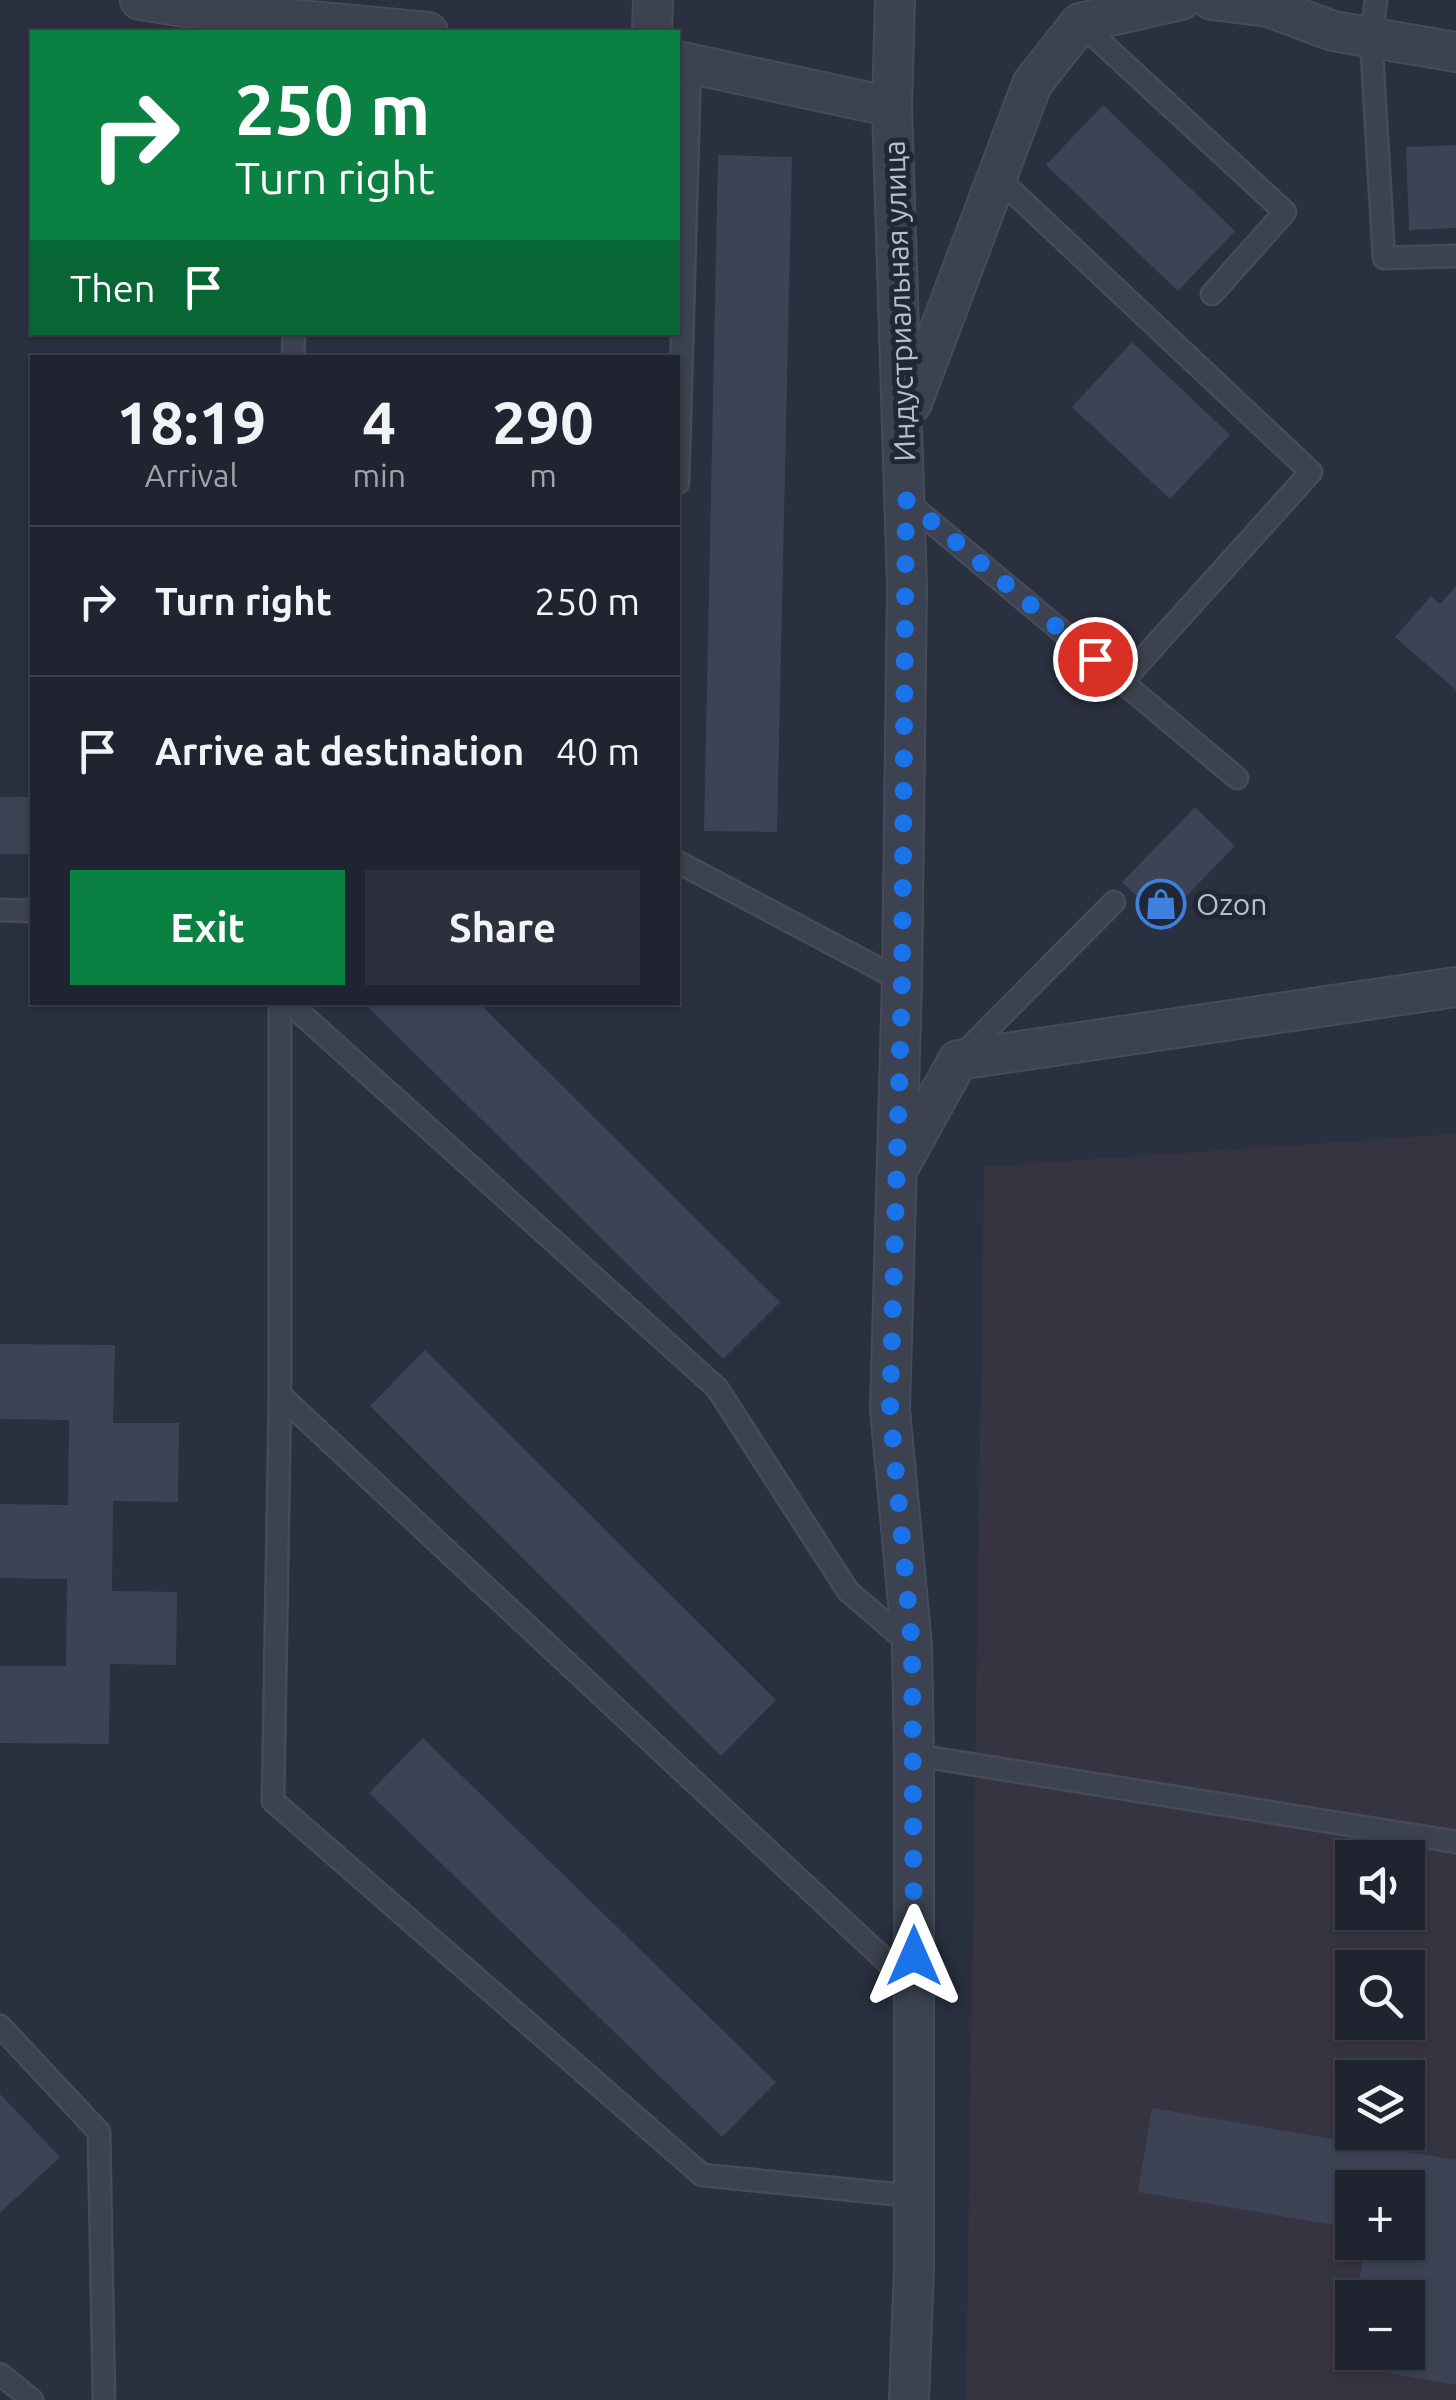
<!DOCTYPE html>
<html lang="en">
<head>
<meta charset="utf-8">
<style>
  body { margin:0; font-family:Ubuntu,sans-serif; background:#2c303c; color:#f1f3f6; height:100vh; display:flex; flex-direction:column; font-size:38px; white-space:nowrap }
  * { box-sizing:border-box; margin:0 }
  p { font-size:32px; color:#a1a4ab }
  .icon { flex:none; width:55px; height:55px; fill:none; stroke:currentColor; stroke-width:2; stroke-linecap:round; stroke-linejoin:round }
  .map { position:relative; flex:1; overflow:hidden }
  .details { position:absolute; left:30px; top:355px; width:650px; height:650px; display:flex; flex-direction:column; background:#1f2430; border-radius:0px; box-shadow:0 2px 8px #0004,0 0 0 2px #3c414c }
  .details>* { flex:none }
  .banner { position:absolute; left:30px; top:30px; width:650px; height:305px; border-radius:0px; box-shadow:0 2px 8px #0004,0 0 0 2px #3c414c; background:#0b8043; color:#fff; overflow:hidden }
  .tools { position:absolute; left:1335px; top:1840px; display:grid; gap:20px }
  .tools a { display:grid; place-items:center; width:90px; height:90px; border-radius:0px; background:#1f2430; box-shadow:0 2px 8px #0004,0 0 0 2px #3c414c; font-size:50px }
  .pin { position:absolute; display:grid; place-items:center; width:85px; height:85px; color:#fff; margin:-42px; border:5px solid #fff; border-radius:50%; box-shadow:0 2px 10px #0007 }
  .me { position:absolute; width:110px; margin:-55px; rotate:0deg; stroke-linejoin:round; filter:drop-shadow(0 0 8px #0008) }
  .turn { display:flex; align-items:center; gap:35px; height:210px; padding:0 40px; font-size:45px }
  .turn .icon { width:130px; height:130px; stroke-width:2.5 }
  .turn b { display:block; font-size:70px; line-height:85px }
  .then { display:flex; align-items:center; height:95px; padding:0 40px; background:#0003; gap:20px; font-size:38px }
  .eta { display:flex; justify-content:space-evenly; align-items:center; height:170px; text-align:center }
  .eta b { font-size:60px; font-weight:700; line-height:70px }
  .button { display:flex; gap:20px; margin-top:auto; padding:20px 40px }
  .button a { flex:1; height:115px; border-radius:0px; background:#0b8043; color:#fff; font-size:40px; font-weight:700; line-height:115px; text-align:center }
  .button a+a { background:#2c303c; color:#f1f3f6 }
  ul { padding:0; list-style:none }
  li { display:flex; align-items:center; gap:30px; height:150px; padding:0 40px; border-top:2px solid #3c414c }
  li div { flex:1 }
  li b { display:block; font-size:38px }
  li em { font-style:normal }
  .map>svg:first-child { display:block }
  .medical { fill:#373441; fill-rule:evenodd }
  .building { fill:#3b4355 }
  .lines { fill:none; stroke-linecap:round; stroke-linejoin:round }
  .lane-casing { stroke:#464b59; stroke-width:25 }
  .street-casing { stroke:#464b59; stroke-width:42 }
  .lane { stroke:#3d4250; stroke-width:20 }
  .street { stroke:#3d4250; stroke-width:38 }
  .route { stroke:#1a73e8; stroke-width:18; stroke-dasharray:0 32.4 }
  .labels { text-anchor:middle; dominant-baseline:central; stroke-width:10; stroke-linejoin:round; paint-order:stroke }
  .street-label { font-size:30px; fill:#b9beca; stroke:#212735 }
  .poi-label { font-size:30px; fill:#b9beca; stroke:#212735; text-anchor:start }
</style>
</head>
<body>
<div class="map">
<svg width="1456" height="2400" viewBox="0 0 1456 2400">
  <rect width="100%" height="100%" fill="#293040"/>
  <path class="medical" d="M 1456,1134 L 1456,2400 L 966,2400 L 984,1167 ZM 1352,1858 L 1408,1858 L 1408,1912 L 1352,1912 ZM 1352,1968 L 1408,1968 L 1408,2022 L 1352,2022 ZM 1352,2078 L 1408,2078 L 1408,2132 L 1352,2132 ZM 1352,2188 L 1408,2188 L 1408,2242 L 1352,2242 ZM 1352,2298 L 1408,2298 L 1408,2352 L 1352,2352 Z"/>
  <path class="building" d="M 1103,105 L 1235,231 L 1178,291 L 1046,165 Z
    M 1456,145 L 1456,228 L 1409,230 L 1406,147 Z
    M 718,155 L 792,157 L 777,832 L 704,831 Z
    M 1132,342 L 1230,435 L 1170,499 L 1072,407 Z
    M 1456,586 L 1456,690 L 1395,637 L 1431,596 L 1440,604 Z
    M 0,797 L 32,797 L 32,854 L 0,854 Z
    M 1195,807 L 1235,846 L 1162,921 L 1122,882 Z
    M 363,1002 L 478,1002 L 780,1302 L 723,1359 Z
    M 0,1344 L 115,1345 L 113,1423 L 179,1423 L 178,1502 L 113,1501 L 112,1591 L 177,1592 L 176,1665 L 110,1664 L 109,1744 L 0,1743 L 0,1666 L 66,1666 L 67,1579 L 0,1578 L 0,1504 L 68,1505 L 69,1420 L 0,1419 Z
    M 425,1350 L 776,1700 L 721,1756 L 370,1406 Z
    M 423,1738 L 776,2082 L 722,2137 L 369,1793 Z
    M 0,2094 L 60,2157 L 0,2213 Z
    M 1152,2108 L 1456,2160 L 1456,2385 L 1332,2363 L 1339,2323 L 1351,2325 L 1352,2319 L 1352,2352 L 1408,2352 L 1408,2298 L 1356,2298 L 1366,2242 L 1408,2242 L 1408,2188 L 1352,2188 L 1352,2228 L 1138,2192 Z"/>
  <g class="lines">
    <g class="lane-casing">
      <path id="lane" d="M 1376,0 L 1371,38 L 1384,258 L 1456,256
        M 1080,23 L 1285,212 L 1212,294
        M 997,177 L 1311,472 L 1122,682
        M 293,358 L 294,332
        M 678,483 L 690,62
        M 906,501 L 1237,778
        M 678,862 L 902,981
        M 0,910 L 32,911
        M 280,1002 L 280,1395 L 273,1801 L 702,2175 L 914,2196
        M 288,1002 L 717,1388 L 848,1591 L 912,1646
        M 962,1055 L 1114,902
        M 280,1395 L 913,1986
        M 914,1755 L 1456,1842
        M 0,2026 L 99,2132 L 104,2400
        M 0,2374 L 32,2400"/>
    </g>
    <g class="street-casing">
      <path id="street" d="M 140,0 L 216,12 L 428,32
        M 895,0 L 892,107 L 907,586 L 902,981 L 890,1409 L 912,1646 L 914,1755 L 914,2268 L 909,2400
        M 1212,0 L 1268,7 L 1333,31 L 1456,52
        M 652,32 L 653,0
        M 678,61 L 892,107
        M 912,403 L 1032,84 L 1080,23 L 1181,0
        M 900,1165 L 958,1060 L 1456,987"/>
    </g>
    <use href="#lane" class="lane"/>
    <use href="#street" class="street"/>
  </g>
  <g class="lines">
    <path class="route" d="M 914,1956 L 912,1646 L 890,1409 L 902,981 L 906,500 L 1095,659"/>
  </g>
  <defs>
    <g id="shop-ring" transform="scale(2.5)"><circle r="9.5" fill="#212735" stroke="#3f7fe0" stroke-width="1.5"/><path d="M-5-2.5h2.3a2.7 3.5 0 0 1 5.4 0H5L5.5 6h-11ZM-1.5-2.5h3a1.5 2.3 0 0 0-3 0Z" fill="#3f7fe0"/></g>
  </defs>
  <g fill-rule="evenodd">
    <use href="#shop-ring" x="1161" y="904"/>
  </g>
  <g class="labels">
    <g class="street-label">
      <text transform="translate(899 301) rotate(-92)">Индустриальная улица</text>
    </g>
    <g class="poi-label">
      <text x="1196" y="904">Ozon</text>
    </g>
  </g>
</svg>
<div class="tools">
<a><svg class="icon" aria-label="sound" viewBox="0 0 24 24"><path d="M4 9h4l5-4v14l-5-4H4zM17 9q2 3 0 6"/></svg></a>
<a><svg class="icon" aria-label="search" viewBox="0 0 24 24"><circle cx="10" cy="10" r="6"/><path d="M15 15l6 6"/></svg></a>
<a><svg class="icon" aria-label="layers" viewBox="0 0 24 24"><path d="M12 4l9 5-9 5-9-5zM3 14l9 5 9-5"/></svg></a>
<a>+</a>
<a>−</a>
</div>
<div class="pin" style="left:1095px;top:659px;background:#d93025"><svg class="icon" aria-label="arrive" viewBox="0 0 24 24"><path d="M6 21V4h12l-3 4 3 4H6"/></svg></div>
<svg class="me" style="left:914px;top:1956px" viewBox="-20 -20 40 40"><path d="M0-17L14 15 0 8-14 15z" fill="#1a73e8" stroke="#fff" stroke-width="4"/></svg>
<div class="banner">
<div class="turn"><svg class="icon" aria-label="right" viewBox="0 0 24 24"><path d="M7 20v-9h11M14 6l5 5-5 5"/></svg><div><b>250 m</b>Turn right</div></div>
<div class="then">Then<svg class="icon" aria-label="arrive" viewBox="0 0 24 24"><path d="M6 21V4h12l-3 4 3 4H6"/></svg></div>
</div>
<section class="details">
<div class="eta">
<div><b>18:19</b><p>Arrival</p></div>
<div><b>4</b><p>min</p></div>
<div><b>290</b><p>m</p></div>
</div>
<ul>
<li><svg class="icon" aria-label="right" viewBox="0 0 24 24"><path d="M7 20v-9h11M14 6l5 5-5 5"/></svg><div><b>Turn right</b></div><em>250 m</em></li>
<li><svg class="icon" aria-label="arrive" viewBox="0 0 24 24"><path d="M6 21V4h12l-3 4 3 4H6"/></svg><div><b>Arrive at destination</b></div><em>40 m</em></li>
</ul>
<div class="button"><a>Exit</a><a>Share</a></div>
</section>
</div>
</body>
</html>
